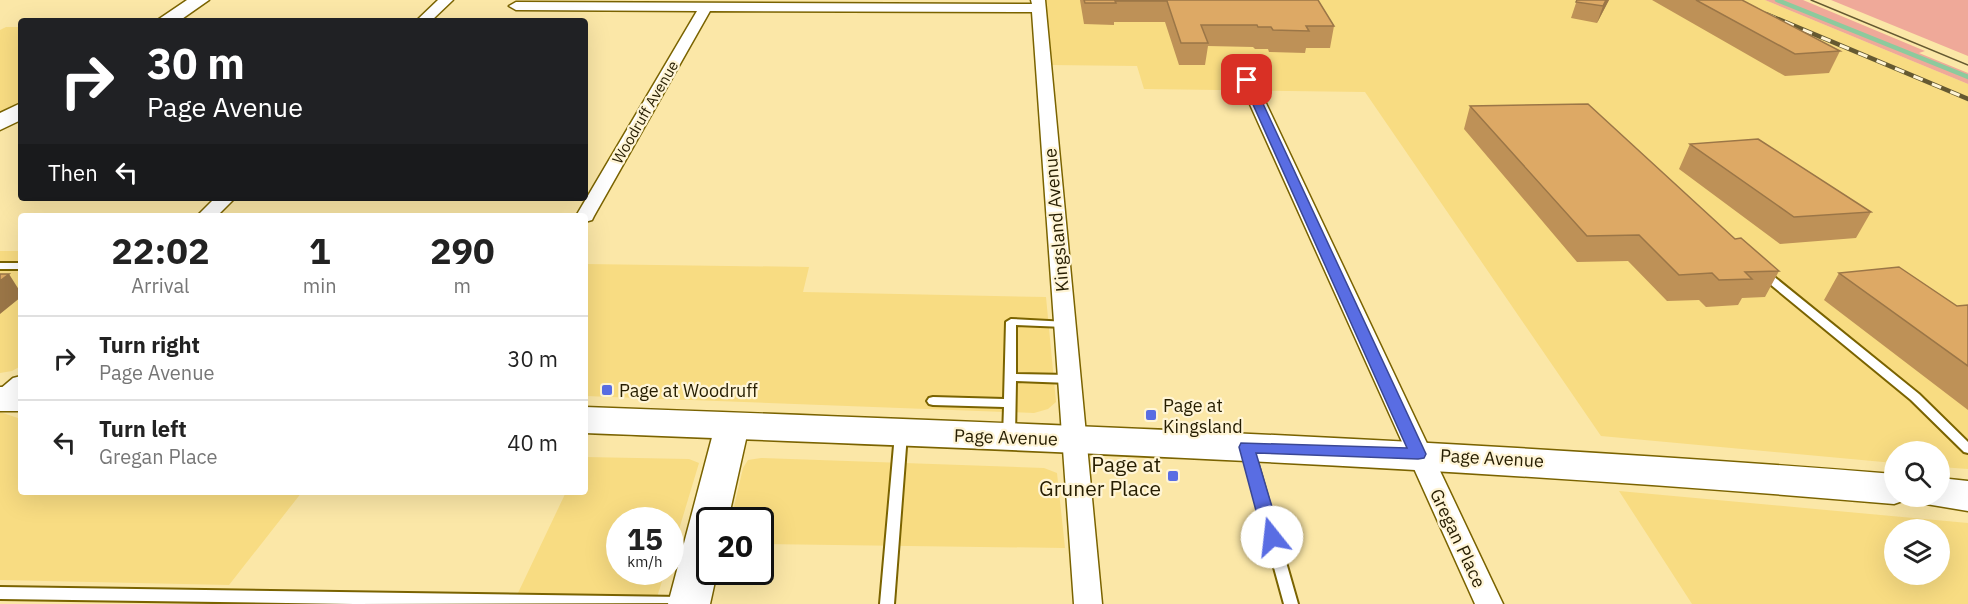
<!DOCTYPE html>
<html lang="en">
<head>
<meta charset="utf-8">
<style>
  body { margin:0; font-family:"IBM Plex Sans",sans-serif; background:#f6f6f6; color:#222; height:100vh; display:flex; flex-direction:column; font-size:22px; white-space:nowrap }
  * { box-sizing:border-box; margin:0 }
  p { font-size:20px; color:#767676 }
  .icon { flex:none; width:33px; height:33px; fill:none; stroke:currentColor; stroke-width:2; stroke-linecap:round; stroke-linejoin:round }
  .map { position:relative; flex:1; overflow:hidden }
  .panel { position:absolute; left:18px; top:213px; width:570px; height:282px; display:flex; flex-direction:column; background:#fff; border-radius:6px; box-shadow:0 6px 24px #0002 }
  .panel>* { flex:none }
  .top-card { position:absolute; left:18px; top:18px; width:570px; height:183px; border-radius:6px; box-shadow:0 6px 24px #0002; background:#202124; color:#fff; overflow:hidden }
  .controls { position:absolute; left:1884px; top:441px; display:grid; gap:12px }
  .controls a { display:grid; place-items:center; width:66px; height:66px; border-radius:50%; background:#fff; box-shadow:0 6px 24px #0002; font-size:30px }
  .speed { position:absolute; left:606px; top:507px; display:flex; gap:12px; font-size:30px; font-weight:700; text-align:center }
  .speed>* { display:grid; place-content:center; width:78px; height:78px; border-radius:50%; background:#fff; box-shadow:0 6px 24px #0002; line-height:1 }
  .speed small { font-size:15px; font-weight:400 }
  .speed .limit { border:3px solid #111; border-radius:9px; background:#fff; color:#111 }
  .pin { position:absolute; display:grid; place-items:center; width:51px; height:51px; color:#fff; margin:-26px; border-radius:12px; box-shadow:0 3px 9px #0006 }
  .me { position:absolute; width:66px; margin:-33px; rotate:344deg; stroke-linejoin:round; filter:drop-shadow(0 0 4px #0008) }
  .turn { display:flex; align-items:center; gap:21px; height:126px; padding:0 30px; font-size:27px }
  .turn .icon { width:78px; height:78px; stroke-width:2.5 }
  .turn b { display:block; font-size:42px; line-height:51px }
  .then { display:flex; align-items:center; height:57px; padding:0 30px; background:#0003; gap:12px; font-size:22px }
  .eta { display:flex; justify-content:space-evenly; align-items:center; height:102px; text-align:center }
  .eta b { font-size:36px; font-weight:700; line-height:42px }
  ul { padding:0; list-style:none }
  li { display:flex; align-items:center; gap:18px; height:84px; padding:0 30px; border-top:2px solid #e0e0e0 }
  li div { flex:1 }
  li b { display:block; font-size:22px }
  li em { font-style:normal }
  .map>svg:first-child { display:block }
  .built { fill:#f8dc82; fill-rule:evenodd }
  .green { fill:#efa999 }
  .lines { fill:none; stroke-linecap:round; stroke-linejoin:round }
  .stream { stroke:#8cca9d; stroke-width:4.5 }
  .lane-casing { stroke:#7a6300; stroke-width:4 }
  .street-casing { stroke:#7a6300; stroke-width:3 }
  .secondary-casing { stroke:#7a6300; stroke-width:3 }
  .primary-casing { stroke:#7a6300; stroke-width:3 }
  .lane { fill:#fff; fill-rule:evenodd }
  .street { fill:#fff; fill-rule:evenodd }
  .secondary { fill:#fff; fill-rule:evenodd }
  .primary { fill:#fff; fill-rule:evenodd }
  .tram { stroke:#655931; stroke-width:1.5 }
  .rail-casing { stroke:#655931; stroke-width:4.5 }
  .rail { stroke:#fff5d6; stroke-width:3; stroke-dasharray:10; stroke-linecap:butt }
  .wall { fill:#be9157 }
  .shaded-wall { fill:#9b7647 }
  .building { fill:#dda965; stroke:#9b7647; stroke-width:1.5 }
  .route { fill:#596de3; stroke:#3a4794; stroke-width:1.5 }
  .poi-dot { fill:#596de3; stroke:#fff5d6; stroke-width:2 }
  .labels { text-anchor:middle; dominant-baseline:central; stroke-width:4.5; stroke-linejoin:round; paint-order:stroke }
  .far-street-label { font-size:15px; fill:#261d00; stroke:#fff5d6 }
  .street-label { font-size:18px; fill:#261d00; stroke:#fff5d6 }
  .poi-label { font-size:18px; fill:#261d00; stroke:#fff5d6; text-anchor:start }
  .near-poi-label { font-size:21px; fill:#261d00; stroke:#fff5d6; text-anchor:end }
</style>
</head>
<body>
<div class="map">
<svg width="1968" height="604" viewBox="0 0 1968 604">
  <rect width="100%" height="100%" fill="#fbe7a7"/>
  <path class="built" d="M 1045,0 L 1765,0 L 1968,84 L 1968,469 L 1940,467 L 1940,452 L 1894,452 L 1894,463 L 1601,436 L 1365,92 L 1144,89 L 1137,66 L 1050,65 Z
    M 6,27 L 21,27 L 21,101 L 0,114 L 0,30 Z
    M 0,251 L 21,251 L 21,366 L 12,371 L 0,373 Z
    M 585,264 L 809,267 L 803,292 L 1046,297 L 1056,402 L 1048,409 L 1034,413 L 585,396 Z
    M 0,412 L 21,419 L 21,492 L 302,492 L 229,585 L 0,580 Z
    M 585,457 L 689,459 L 699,463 L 671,556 L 670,520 L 620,520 L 620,572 L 665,572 L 657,597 L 518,593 L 566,492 L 585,492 Z
    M 761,458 L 1044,468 L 1057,473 L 1065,548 L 761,544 L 760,520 L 731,520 L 743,468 L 748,460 Z
    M 1619,491 L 1968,523 L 1968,604 L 1692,604 ZM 1894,530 L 1940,530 L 1940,574 L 1894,574 Z"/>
  <path class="green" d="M 1765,0 L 1803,0 L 1925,51 L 1919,53 L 1968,73 L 1968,84 Z
    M 1831,0 L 1968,0 L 1968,56 Z"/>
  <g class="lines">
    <path class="stream" d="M 1777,0 L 1968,77"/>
    <g class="lane-casing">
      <path id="lane" d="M 0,263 L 21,263 L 21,269 L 0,269 Z
        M 1763,270 L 1767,271 L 1919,394 L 1968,442 L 1968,453 L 1964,452 L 1911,400 L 1759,275 L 1758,273 Z
        M 1011,319 L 1068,322 L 1069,324 L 1064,327 L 1016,325 L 1016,374 L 1069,375 L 1075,379 L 1069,383 L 1016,381 L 1015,436 L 1013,439 L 1005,439 L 1003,436 L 1004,407 L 933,405 L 929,404 L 927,401 L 929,398 L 933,397 L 1004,399 L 1006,322 Z
        M 901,430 L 905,431 L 907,434 L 894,604 L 880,604 L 895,434 L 897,431 Z
        M 1247,443 L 1251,444 L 1253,447 L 1298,604 L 1284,604 L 1241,447 L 1243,444 Z
        M 0,587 L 682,597 L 687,599 L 689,603 L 354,604 L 0,599 Z"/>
    </g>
    <g class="street-casing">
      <path id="street" d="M 438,0 L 453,0 L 431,21 L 416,21 Z
        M 1031,0 L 1045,0 L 1102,604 L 1074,604 L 1032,12 L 710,11 L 594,216 L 592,220 L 585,222 L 585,216 L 576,216 L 697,11 L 516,10 L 509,6 L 516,2 L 1032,4 Z
        M 1247,75 L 1255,80 L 1503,604 L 1475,604 L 1239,80 Z
        M 215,198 L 235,198 L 217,216 L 197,216 Z
        M 21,376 L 21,396 L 11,404 L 0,406 L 0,389 L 13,378 Z"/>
    </g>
    <g class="secondary-casing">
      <path id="secondary" d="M 187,0 L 209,0 L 179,21 L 156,21 Z
        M 21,103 L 21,120 L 0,130 L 0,113 Z
        M 732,414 L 744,418 L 749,426 L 728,520 L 710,520 L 710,572 L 717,572 L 710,604 L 668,604 L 715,426 L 720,418 Z"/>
    </g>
    <g class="primary-casing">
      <path id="primary" d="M 0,387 L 21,387 L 21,411 L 0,411 Z
        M 585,407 C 1022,423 1458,439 1894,474 L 1894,496 L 1910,496 L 1908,499 L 1894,504 C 1458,466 1022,450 585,433 Z
        M 1940,478 L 1968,481 L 1968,511 L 1926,504 L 1922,496 L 1940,496 Z"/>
    </g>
    <use href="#lane" class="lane"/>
    <use href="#street" class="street"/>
    <use href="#secondary" class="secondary"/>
    <use href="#primary" class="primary"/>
    <path class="tram" d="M 1811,0 L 1968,65"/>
    <g class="rail-casing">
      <path id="rail" d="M 1766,14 L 1968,99"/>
    </g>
    <use href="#rail" class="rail"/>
  </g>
  <path class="wall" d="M 1080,0 L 1318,0 L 1334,26 L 1330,48 L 1306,48 L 1305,53 L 1269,52 L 1268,49 L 1255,49 L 1253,47 L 1208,46 L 1205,65 L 1179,65 L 1165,22 L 1114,22 L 1114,25 L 1084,24 Z
    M 1577,0 L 1609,0 L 1597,23 L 1571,18 Z
    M 1652,0 L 1742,0 L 1840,51 L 1829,73 L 1785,76 Z
    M 1470,106 L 1779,271 L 1765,297 L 1742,298 L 1738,305 L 1706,307 L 1699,300 L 1667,301 L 1628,261 L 1577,262 L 1464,129 Z
    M 1690,144 L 1871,212 L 1856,238 L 1780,244 L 1679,169 Z
    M 1839,273 L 1957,306 L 1968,305 L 1968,410 L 1824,300 Z"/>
  <path class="shaded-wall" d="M 1606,0 L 1609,0 L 1597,23 L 1603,6 Z
    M 9,274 L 21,293 L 21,297 L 0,314 L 0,281 Z"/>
  <path class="building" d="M 1084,0 L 1318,0 L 1334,26 L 1306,26 L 1309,31 L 1273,30 L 1271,27 L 1258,27 L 1257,25 L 1201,25 L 1208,43 L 1181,43 L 1167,1 L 1115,1 L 1116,3 L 1085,3 Z
    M 1577,0 L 1606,0 L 1603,6 L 1576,2 Z
    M 1696,0 L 1742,0 L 1840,51 L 1795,54 Z
    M 1588,104 L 1735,239 L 1741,238 L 1779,271 L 1745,272 L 1752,279 L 1719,280 L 1712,273 L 1679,275 L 1639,235 L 1587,236 L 1470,106 Z
    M 1758,139 L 1871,212 L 1794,217 L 1690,144 Z
    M 1899,267 L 1957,306 L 1968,305 L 1968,366 L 1839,273 Z
    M 0,274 L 9,274 L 0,281 Z"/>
  <path class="route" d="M 1244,77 L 1252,80 L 1426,454 L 1424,458 L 1418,459 L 1256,453 L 1281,537 L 1278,541 L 1272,543 L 1266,541 L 1263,537 L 1239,447 L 1241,443 L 1407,448 L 1242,80 Z"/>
  <g class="poi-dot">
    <rect x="601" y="384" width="12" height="12" rx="3"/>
    <rect x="1145" y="409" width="12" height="12" rx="3"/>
    <rect x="1167" y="470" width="12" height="12" rx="3"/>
  </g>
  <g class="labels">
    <g class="far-street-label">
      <text transform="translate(645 112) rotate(-60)">Woodruff Avenue</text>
    </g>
    <g class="street-label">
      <text transform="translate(1056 220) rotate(-95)">Kingsland Avenue</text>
      <text transform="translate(1006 437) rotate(2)">Page Avenue</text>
      <text transform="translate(1492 458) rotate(3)">Page Avenue</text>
      <text transform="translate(1458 538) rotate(65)">Gregan Place</text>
    </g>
    <g class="poi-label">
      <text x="619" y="390">Page at Woodruff</text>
      <text x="1163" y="405">Page at<tspan x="1163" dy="21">Kingsland</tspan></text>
    </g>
    <g class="near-poi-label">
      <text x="1161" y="464">Page at<tspan x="1161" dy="24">Gruner Place</tspan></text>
    </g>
  </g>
</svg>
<div class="controls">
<a><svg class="icon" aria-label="search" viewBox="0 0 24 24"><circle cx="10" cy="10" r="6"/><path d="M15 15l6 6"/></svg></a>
<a><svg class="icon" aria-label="layers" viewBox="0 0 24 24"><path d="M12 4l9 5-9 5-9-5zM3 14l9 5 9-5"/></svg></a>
</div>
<div class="speed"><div>15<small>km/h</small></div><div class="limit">20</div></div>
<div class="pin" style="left:1247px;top:80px;background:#d93025"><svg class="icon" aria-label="arrive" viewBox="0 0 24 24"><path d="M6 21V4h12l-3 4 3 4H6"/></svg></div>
<svg class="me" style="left:1272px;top:537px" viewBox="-20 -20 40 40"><circle r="19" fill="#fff"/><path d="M0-13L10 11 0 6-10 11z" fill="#596de3"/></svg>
<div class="top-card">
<div class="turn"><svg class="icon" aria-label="right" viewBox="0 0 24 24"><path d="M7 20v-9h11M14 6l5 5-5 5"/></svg><div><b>30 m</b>Page Avenue</div></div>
<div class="then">Then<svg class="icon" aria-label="left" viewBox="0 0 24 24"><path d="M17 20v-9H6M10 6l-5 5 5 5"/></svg></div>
</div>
<section class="panel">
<div class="eta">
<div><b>22:02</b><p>Arrival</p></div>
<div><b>1</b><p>min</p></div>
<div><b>290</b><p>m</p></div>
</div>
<ul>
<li><svg class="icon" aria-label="right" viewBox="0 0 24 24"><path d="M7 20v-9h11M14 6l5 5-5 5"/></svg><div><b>Turn right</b><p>Page Avenue</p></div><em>30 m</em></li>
<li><svg class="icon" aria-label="left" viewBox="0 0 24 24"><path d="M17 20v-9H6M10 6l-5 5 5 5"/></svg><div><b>Turn left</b><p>Gregan Place</p></div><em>40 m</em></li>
</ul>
</section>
</div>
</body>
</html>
